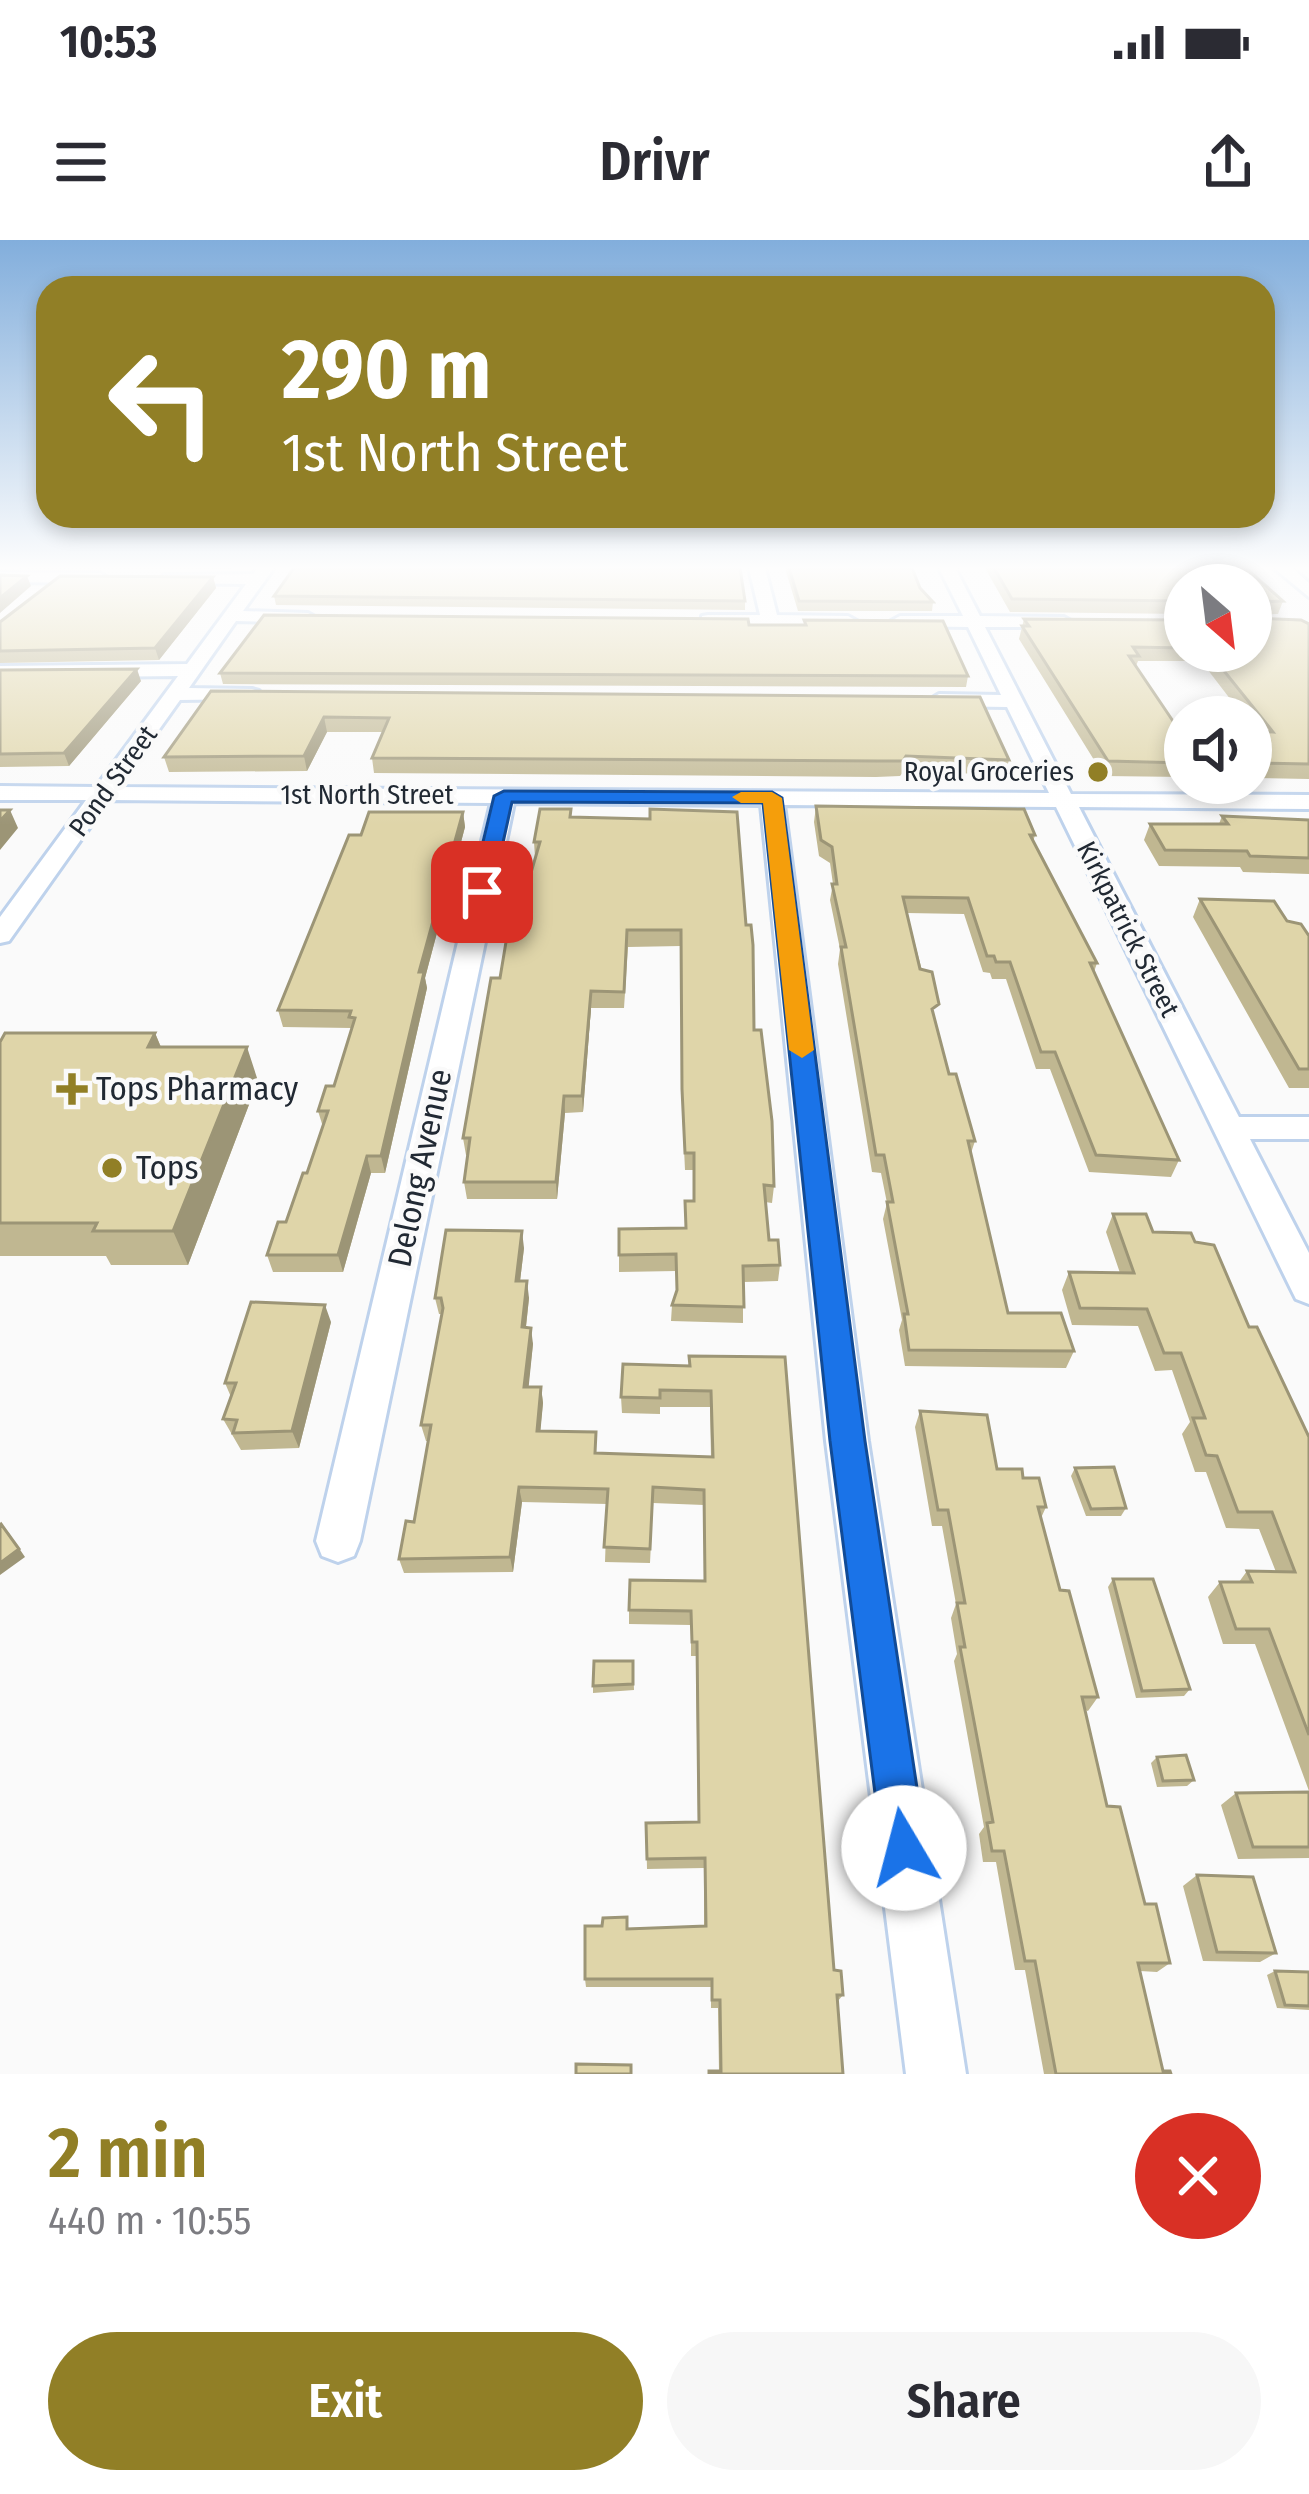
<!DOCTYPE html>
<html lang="en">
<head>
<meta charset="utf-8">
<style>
  body { margin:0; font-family:"Fira Sans Condensed",sans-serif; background:#f7f7f7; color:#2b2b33; height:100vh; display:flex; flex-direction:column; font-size:45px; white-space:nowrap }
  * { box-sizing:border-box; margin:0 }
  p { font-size:39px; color:#7c7c81 }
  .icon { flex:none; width:66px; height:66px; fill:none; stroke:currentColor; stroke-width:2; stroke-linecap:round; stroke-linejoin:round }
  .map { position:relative; height:1834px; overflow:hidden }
  .sheet { display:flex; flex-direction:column; background:#fff; flex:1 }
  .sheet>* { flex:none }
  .banner { position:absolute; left:36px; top:36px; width:1239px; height:252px; border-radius:36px; box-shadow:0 6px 18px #0003; background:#917f26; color:#fff; overflow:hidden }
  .needle { width:78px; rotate:152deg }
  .controls { position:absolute; left:1164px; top:324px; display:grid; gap:24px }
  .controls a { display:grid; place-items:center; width:108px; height:108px; border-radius:50%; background:#fff; box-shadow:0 6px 18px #0003; font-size:60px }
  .pin { position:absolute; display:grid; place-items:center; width:102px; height:102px; color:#fff; margin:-51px; border-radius:24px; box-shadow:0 6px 18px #0006 }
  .me { position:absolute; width:132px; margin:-66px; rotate:352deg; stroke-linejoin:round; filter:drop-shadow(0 0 9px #0008) }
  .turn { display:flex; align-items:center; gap:42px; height:252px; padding:0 48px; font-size:54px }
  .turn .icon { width:156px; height:156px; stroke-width:2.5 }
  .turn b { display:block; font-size:84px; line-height:102px }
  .round { display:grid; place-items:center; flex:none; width:126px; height:126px; border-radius:63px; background:#f7f7f7 }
  .summary { display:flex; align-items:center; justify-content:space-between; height:204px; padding:0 48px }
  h1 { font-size:72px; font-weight:600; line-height:90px; color:#917f26 }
  .primary-button { display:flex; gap:24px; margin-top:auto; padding:24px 48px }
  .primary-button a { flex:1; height:138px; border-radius:72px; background:#917f26; color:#fff; font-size:48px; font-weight:600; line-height:138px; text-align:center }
  .primary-button a+a { background:#f7f7f7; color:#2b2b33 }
  .status { display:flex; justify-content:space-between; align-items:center; height:84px; padding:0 60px; background:#fff; direction:ltr }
  .status svg { height:33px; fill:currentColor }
  header { display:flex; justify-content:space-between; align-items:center; height:156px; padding:0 48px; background:#fff; font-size:54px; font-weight:600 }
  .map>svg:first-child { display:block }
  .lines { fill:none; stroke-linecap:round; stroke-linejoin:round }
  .minor-casing { stroke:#bed2ec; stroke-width:6 }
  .minor { fill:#fff; fill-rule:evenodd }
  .wall { fill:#c0b791 }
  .shaded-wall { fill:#9c9576 }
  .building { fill:#dfd5a9; stroke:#9c9576; stroke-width:3 }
  .route { fill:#1a73e8; stroke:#114b97; stroke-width:3 }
  .slow { fill:#f59e0b }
  .poi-dot { fill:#917f26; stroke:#fafafa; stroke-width:4.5 }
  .labels { text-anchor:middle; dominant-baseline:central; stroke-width:9; stroke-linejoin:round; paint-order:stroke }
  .far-poi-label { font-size:27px; fill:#212933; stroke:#fafafa; text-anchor:end }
  .far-street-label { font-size:27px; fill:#212933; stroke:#fafafa }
  .poi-label { font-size:33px; fill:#212933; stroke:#fafafa; text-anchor:start }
  .street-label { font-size:33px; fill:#212933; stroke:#fafafa }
</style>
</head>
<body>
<div class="status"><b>10:53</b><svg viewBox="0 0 49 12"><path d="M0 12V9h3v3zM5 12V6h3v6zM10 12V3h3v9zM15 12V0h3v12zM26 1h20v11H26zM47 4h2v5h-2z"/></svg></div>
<header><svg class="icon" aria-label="menu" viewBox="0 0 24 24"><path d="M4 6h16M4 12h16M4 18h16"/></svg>Drivr<svg class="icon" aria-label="share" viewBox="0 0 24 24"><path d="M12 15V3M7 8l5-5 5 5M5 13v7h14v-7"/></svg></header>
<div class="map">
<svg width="1309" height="1834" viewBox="0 0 1309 1834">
  <rect width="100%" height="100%" fill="#fafafa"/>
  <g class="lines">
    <g class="minor-casing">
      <path id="minor" d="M 258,328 L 274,328 L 243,371 L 308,373 L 317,378 L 308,383 L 236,381 L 189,448 L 252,449 L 259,451 L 259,459 L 180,460 L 118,547 L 1049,553 L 1007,467 L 939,466 L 929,460 L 939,454 L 1001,455 L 968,387 L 900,386 L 891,381 L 900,376 L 963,376 L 939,328 L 955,328 L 980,376 L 1064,377 L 1073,382 L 1064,387 L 985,387 L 1071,554 L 1309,555 L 1309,569 L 1079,567 L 1239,877 L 1309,877 L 1309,899 L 1250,899 L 1309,1013 L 1309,1064 L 1296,1059 L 1291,1049 L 1056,567 L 784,565 L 868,1201 L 966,1834 L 906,1834 L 826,1201 L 761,565 L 514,563 L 360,1301 L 354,1316 L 338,1322 L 322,1316 L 316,1301 L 491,563 L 109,560 L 9,701 L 0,703 L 0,677 L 86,560 L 0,560 L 0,546 L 96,547 L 178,436 L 0,438 L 0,426 L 187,424 L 246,344 L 170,343 L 162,338 L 164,335 L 253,334 Z
        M 749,328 L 765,328 L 777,375 L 848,376 L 857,381 L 848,386 L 702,384 L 702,376 L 708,375 L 760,375 Z
        M 1274,328 L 1292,328 L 1309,343 L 1309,357 Z
        M 0,332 L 100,333 L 108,338 L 100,343 L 0,342 Z"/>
    </g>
    <use href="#minor" class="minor"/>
  </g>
  <path class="wall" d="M 0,328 L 232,328 L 231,329 Z
    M 785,328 L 912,328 L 920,348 L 933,362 L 932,371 L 798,371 Z
    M 985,328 L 1246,328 L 1283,361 L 1278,374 L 1252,375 L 1252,378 L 1309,384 L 1309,539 L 1251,538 L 1251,492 L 1256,492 L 1251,485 L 1251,477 L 1244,477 L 1201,421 L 1138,421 L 1136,426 L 1179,490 L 1185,491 L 1185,537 L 1104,536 L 1019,399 L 1024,379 L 1185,380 L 1185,411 L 1251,411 L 1185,345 L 1185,374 L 1010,372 Z
    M 213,337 L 216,348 L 159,420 L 0,423 L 0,382 Z
    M 274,356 L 745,361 L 745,370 L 276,365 Z
    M 804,380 L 968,436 L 966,447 L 223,444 L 220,433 L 749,385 L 804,385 Z
    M 0,430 L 141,441 L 69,526 L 0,527 Z
    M 211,451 L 1009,520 L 1005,535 L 904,531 L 900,536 L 876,537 L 374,533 L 372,518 L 383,492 L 327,492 L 307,531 L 169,532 L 164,517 Z
    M 816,566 L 1035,595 L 1033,602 L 1097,723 L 1094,732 L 1179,920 L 1171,937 L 1089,932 L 1050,829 L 1036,829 L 1006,739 L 992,739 L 990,733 L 983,732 L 964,674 L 907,673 L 949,834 L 975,901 L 971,913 L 1008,1073 L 1074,1111 L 1066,1128 L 905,1126 L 899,1090 L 902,1080 L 883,979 L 887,963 L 881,933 L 872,932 L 838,724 L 840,709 L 830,660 L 833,644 L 830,623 L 819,616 L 814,582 Z
    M 571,569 L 571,577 L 650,579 L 754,790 L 774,946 L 772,963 L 765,962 L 769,1000 L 780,1025 L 778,1041 L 743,1042 L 743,1083 L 671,1081 L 672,1065 L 676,1052 L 676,1031 L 619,1032 L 619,989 L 685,988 L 693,961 L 693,930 L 685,930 L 682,866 L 681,706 L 628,707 L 624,768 L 591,768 L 583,872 L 565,873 L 557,959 L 467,959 L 464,942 L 468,915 L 466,915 L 463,898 L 500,738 L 535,617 L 534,602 Z
    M 463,572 L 465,587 L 425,738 L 427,748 L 385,933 L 371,933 L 343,1032 L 273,1032 L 267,1015 L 286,982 L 307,933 L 323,887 L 318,871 L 334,846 L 352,789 L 351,788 L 283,787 L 278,770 L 361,595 Z
    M 1222,576 L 1309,580 L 1309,634 L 1243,632 L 1240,627 L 1159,626 L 1144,600 L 1150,584 L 1219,584 Z
    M 1200,659 L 1287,681 L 1309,696 L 1309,848 L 1289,848 L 1193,677 Z
    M 155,793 L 161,807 L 258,841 L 188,1025 L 111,1025 L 106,1016 L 0,1016 L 0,802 Z
    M 1113,974 L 1153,992 L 1195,1002 L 1249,1087 L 1309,1197 L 1309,1551 L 1255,1404 L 1223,1404 L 1208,1357 L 1220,1342 L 1239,1342 L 1247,1331 L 1276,1332 L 1259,1289 L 1226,1288 L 1206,1232 L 1195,1232 L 1182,1194 L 1190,1182 L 1172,1130 L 1155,1131 L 1138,1086 L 1072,1085 L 1062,1050 L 1069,1032 L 1120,1033 L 1106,992 Z
    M 524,1008 L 520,1041 L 529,1058 L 526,1087 L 533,1104 L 528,1147 L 541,1147 L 543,1163 L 540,1191 L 597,1213 L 711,1217 L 710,1167 L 660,1167 L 660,1174 L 622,1173 L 621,1157 L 690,1126 L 785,1117 L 834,1730 L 843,1755 L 837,1762 L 719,1831 L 718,1768 L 711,1768 L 711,1747 L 586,1747 L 585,1739 L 627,1688 L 704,1686 L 704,1628 L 647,1629 L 646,1583 L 698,1582 L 696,1416 L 691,1416 L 691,1385 L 629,1384 L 629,1370 L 704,1341 L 704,1265 L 653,1263 L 650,1323 L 605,1322 L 607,1264 L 522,1262 L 513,1332 L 404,1333 L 399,1319 L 414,1282 L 428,1201 L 426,1201 L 421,1185 L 442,1074 L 439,1074 L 435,1058 Z
    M 331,1082 L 299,1208 L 241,1210 L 223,1179 L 231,1157 L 225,1143 Z
    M 920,1171 L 997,1229 L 1023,1238 L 1046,1267 L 1041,1278 L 1060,1350 L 1098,1457 L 1088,1471 L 1085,1470 L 1107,1566 L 1145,1664 L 1170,1723 L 1157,1732 L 1140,1731 L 1163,1831 L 1171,1834 L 1044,1834 L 1025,1730 L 1015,1730 L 996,1622 L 983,1622 L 979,1594 L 984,1587 L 954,1421 L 957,1414 L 951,1378 L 956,1364 L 942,1286 L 932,1286 L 915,1187 Z
    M 1075,1228 L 1126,1268 L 1121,1276 L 1086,1276 L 1071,1236 Z
    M 1113,1339 L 1190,1449 L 1184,1456 L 1136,1458 L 1108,1347 Z
    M 633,1421 L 634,1450 L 593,1453 L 593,1446 Z
    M 1157,1517 L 1194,1540 L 1187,1546 L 1157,1547 L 1151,1523 Z
    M 1309,1552 L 1309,1618 L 1238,1619 L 1221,1565 L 1236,1553 Z
    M 1197,1635 L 1276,1713 L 1260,1722 L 1203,1721 L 1183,1646 Z
    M 1275,1731 L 1309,1732 L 1309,1770 L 1277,1768 L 1267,1735 Z"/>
  <path class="shaded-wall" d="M 27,336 L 31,346 L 0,373 L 0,358 Z
    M 213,337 L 216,348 L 159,420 L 155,408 Z
    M 137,429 L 141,441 L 69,526 L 64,513 Z
    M 324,477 L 327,492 L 307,531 L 304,516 Z
    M 10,570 L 18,588 L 0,610 L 0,581 Z
    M 463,572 L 465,587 L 425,738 L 427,748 L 385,933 L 381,916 L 419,732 Z
    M 591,751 L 591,768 L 583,872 L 582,856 Z
    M 155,793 L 169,827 L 148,807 Z
    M 247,807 L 258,841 L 188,1025 L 173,991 Z
    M 564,856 L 565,873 L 557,959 L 556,942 Z
    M 367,916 L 371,933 L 343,1032 L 338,1015 Z
    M 522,991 L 524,1008 L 518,1058 L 516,1041 Z
    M 527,1041 L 529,1058 L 524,1104 L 522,1087 Z
    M 325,1065 L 331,1082 L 299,1208 L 292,1191 Z
    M 531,1088 L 533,1104 L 527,1163 L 524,1147 Z
    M 541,1147 L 543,1163 L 539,1207 L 537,1191 Z
    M 519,1247 L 522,1262 L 513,1332 L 510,1317 Z
    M 8,1292 L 25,1317 L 0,1335 L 0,1323 Z"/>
  <path class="building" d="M 294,328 L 740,328 L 745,361 L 274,356 Z
    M 789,328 L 912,328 L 920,348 L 933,362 L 799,361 Z
    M 994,328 L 1246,328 L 1283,361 L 1252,362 L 1252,378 L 1301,380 L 1309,384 L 1309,524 L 1251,523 L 1251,491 L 1273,492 L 1208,411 L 1251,411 L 1251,345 L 1185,345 L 1185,361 L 1012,359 Z
    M 0,335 L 27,336 L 0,358 Z
    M 60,336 L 213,337 L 155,408 L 0,411 L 0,382 Z
    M 264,375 L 748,379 L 749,385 L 806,385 L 804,380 L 943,381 L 968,436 L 220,433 Z
    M 1024,379 L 1185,380 L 1185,408 L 1133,407 L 1139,416 L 1129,416 L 1179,490 L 1185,491 L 1185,523 L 1108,521 L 1022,386 L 1029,386 Z
    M 137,429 L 64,513 L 0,514 L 0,430 Z
    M 211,451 L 980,457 L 1009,520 L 906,516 L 903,521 L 878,521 L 372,518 L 389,478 L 324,477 L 304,516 L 164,517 Z
    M 816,566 L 1024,569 L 1035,595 L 1030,595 L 1097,723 L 1090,723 L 1179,920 L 1096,915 L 1055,812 L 1041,812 L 1010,722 L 996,722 L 994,716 L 987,716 L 968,658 L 903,657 L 920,729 L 932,732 L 939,764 L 932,769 L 949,834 L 956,834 L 975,901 L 968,901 L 1008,1073 L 1061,1073 L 1074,1111 L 909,1110 L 904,1074 L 908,1074 L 887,962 L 893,962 L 884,915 L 876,915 L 841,707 L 846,707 L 832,644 L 837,644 L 832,607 L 821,600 Z
    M 540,569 L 571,569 L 570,577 L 650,579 L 650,569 L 737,572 L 746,685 L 751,685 L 753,705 L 754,790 L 761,790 L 772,881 L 774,946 L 764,945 L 769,1000 L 778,1000 L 780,1025 L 743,1026 L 744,1067 L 672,1065 L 677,1050 L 676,1014 L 619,1015 L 619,989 L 686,988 L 685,961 L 694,961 L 694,913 L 685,913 L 682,849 L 681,690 L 627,690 L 624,752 L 591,751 L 582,856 L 564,856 L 556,942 L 464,942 L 470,898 L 463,898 L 491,738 L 500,738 L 512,666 L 523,660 L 540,602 L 534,602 Z
    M 0,570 L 10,570 L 0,581 Z
    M 369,572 L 463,572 L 419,732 L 424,732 L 381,916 L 367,916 L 338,1015 L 267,1015 L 278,982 L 286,982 L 303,933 L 307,933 L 328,871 L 318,871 L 326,846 L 334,846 L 355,778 L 349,777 L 351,771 L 278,770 L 349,595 L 361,595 Z
    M 1222,576 L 1309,580 L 1309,618 L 1250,616 L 1247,611 L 1165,610 L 1150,584 L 1228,584 Z
    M 1200,659 L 1274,661 L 1287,681 L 1301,684 L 1309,696 L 1309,829 L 1299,829 Z
    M 5,793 L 155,793 L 148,807 L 247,807 L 173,991 L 93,991 L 97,983 L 0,983 L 0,802 Z
    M 1113,974 L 1146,974 L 1153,992 L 1191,993 L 1195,1002 L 1214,1005 L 1249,1087 L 1257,1087 L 1309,1197 L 1309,1495 L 1269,1389 L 1236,1389 L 1220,1342 L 1252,1342 L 1247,1331 L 1295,1332 L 1272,1272 L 1238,1272 L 1217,1216 L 1206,1215 L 1193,1178 L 1205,1178 L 1181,1113 L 1164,1113 L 1147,1069 L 1080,1068 L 1069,1032 L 1134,1033 Z
    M 446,990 L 522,991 L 516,1041 L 527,1041 L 522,1087 L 531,1088 L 524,1147 L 541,1147 L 537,1191 L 596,1192 L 595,1213 L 713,1217 L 711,1151 L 660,1150 L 660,1158 L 621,1157 L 623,1124 L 690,1126 L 689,1116 L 785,1117 L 834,1730 L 841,1731 L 843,1755 L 837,1755 L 843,1834 L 709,1834 L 709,1831 L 721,1831 L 720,1760 L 712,1760 L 712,1739 L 585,1739 L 585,1686 L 602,1686 L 603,1678 L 627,1677 L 627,1689 L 706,1686 L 705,1618 L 647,1619 L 646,1583 L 699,1582 L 697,1402 L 692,1402 L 691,1371 L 629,1370 L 630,1340 L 705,1341 L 704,1250 L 653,1247 L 650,1309 L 604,1307 L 608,1249 L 519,1247 L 510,1317 L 399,1319 L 406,1281 L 414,1282 L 431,1185 L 421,1185 L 443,1068 L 441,1058 L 435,1058 Z
    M 251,1062 L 325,1065 L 292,1191 L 233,1193 L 237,1180 L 223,1179 L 236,1143 L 225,1143 Z
    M 920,1171 L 987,1175 L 997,1229 L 1022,1229 L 1023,1238 L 1039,1238 L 1046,1267 L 1038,1267 L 1060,1350 L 1069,1351 L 1098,1457 L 1082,1457 L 1107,1566 L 1120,1567 L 1145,1664 L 1156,1664 L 1170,1723 L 1138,1723 L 1163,1831 L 1170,1831 L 1171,1834 L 1056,1834 L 1035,1721 L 1025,1721 L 1004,1611 L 992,1611 L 987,1583 L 993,1582 L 960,1407 L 965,1407 L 957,1363 L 965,1363 L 948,1270 L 938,1270 Z
    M 1114,1227 L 1126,1268 L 1091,1269 L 1075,1228 Z
    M 1,1284 L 19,1309 L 0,1323 L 0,1285 Z
    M 1113,1339 L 1153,1339 L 1190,1449 L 1142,1451 Z
    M 594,1421 L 633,1421 L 633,1444 L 593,1446 Z
    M 1186,1515 L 1194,1540 L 1163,1541 L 1157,1517 Z
    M 1309,1552 L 1309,1607 L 1253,1607 L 1236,1553 Z
    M 1197,1635 L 1253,1637 L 1276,1713 L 1217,1712 Z
    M 1275,1731 L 1309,1732 L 1309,1766 L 1285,1765 Z
    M 576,1824 L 631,1825 L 631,1834 L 576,1834 Z"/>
  <linearGradient id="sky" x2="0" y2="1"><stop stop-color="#82aedc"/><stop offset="0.56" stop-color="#fdfdfd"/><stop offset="1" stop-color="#fdfdfd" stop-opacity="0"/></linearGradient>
  <rect width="1309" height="585" fill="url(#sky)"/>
  <path class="route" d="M 504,551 L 772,552 L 782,558 L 865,1201 L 926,1608 L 920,1623 L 904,1630 L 889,1623 L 882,1608 L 830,1201 L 763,563 L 512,562 L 492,652 L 482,658 L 471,652 L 494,556 Z"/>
  <path class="slow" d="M 772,552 L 782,558 L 814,810 L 802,818 L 789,810 L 763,563 L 741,563 L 732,557 L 741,552 Z"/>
  <g class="poi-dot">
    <circle cx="1098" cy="532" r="12"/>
    <path d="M66 831h12v12h12v12h-12v12h-12v-12h-12v-12h12z"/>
    <circle cx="112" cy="928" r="12"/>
  </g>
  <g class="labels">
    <g class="far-poi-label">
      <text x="1074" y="532">Royal Groceries</text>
    </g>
    <g class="far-street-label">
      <text transform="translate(113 541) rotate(-54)">Pond Street</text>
      <text x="367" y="555">1st North Street</text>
      <text transform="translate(1128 689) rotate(63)">Kirkpatrick Street</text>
    </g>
    <g class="poi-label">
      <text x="96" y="849">Tops Pharmacy</text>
      <text x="136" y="928">Tops</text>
    </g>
    <g class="street-label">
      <text transform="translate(420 928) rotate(-78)">Delong Avenue</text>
    </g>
  </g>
</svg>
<div class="controls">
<a><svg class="needle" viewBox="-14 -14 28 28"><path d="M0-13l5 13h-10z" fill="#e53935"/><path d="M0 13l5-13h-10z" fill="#7c7c81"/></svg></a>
<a><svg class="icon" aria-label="sound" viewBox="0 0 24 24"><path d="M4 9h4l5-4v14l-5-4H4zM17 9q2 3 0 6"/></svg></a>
</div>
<div class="pin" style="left:482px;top:652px;background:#d93025"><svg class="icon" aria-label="arrive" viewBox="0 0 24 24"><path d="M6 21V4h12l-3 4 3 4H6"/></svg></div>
<svg class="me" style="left:904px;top:1608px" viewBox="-20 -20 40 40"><circle r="19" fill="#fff"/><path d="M0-13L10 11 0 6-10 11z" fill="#1a73e8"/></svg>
<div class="banner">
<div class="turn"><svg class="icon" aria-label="left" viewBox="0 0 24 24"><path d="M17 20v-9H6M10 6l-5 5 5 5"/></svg><div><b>290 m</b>1st North Street</div></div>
</div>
</div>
<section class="sheet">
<div class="summary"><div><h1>2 min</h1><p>440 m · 10:55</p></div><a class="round" style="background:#d93025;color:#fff"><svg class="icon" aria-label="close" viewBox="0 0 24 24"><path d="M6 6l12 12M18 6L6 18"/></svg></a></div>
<div class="primary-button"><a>Exit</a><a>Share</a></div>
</section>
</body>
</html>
